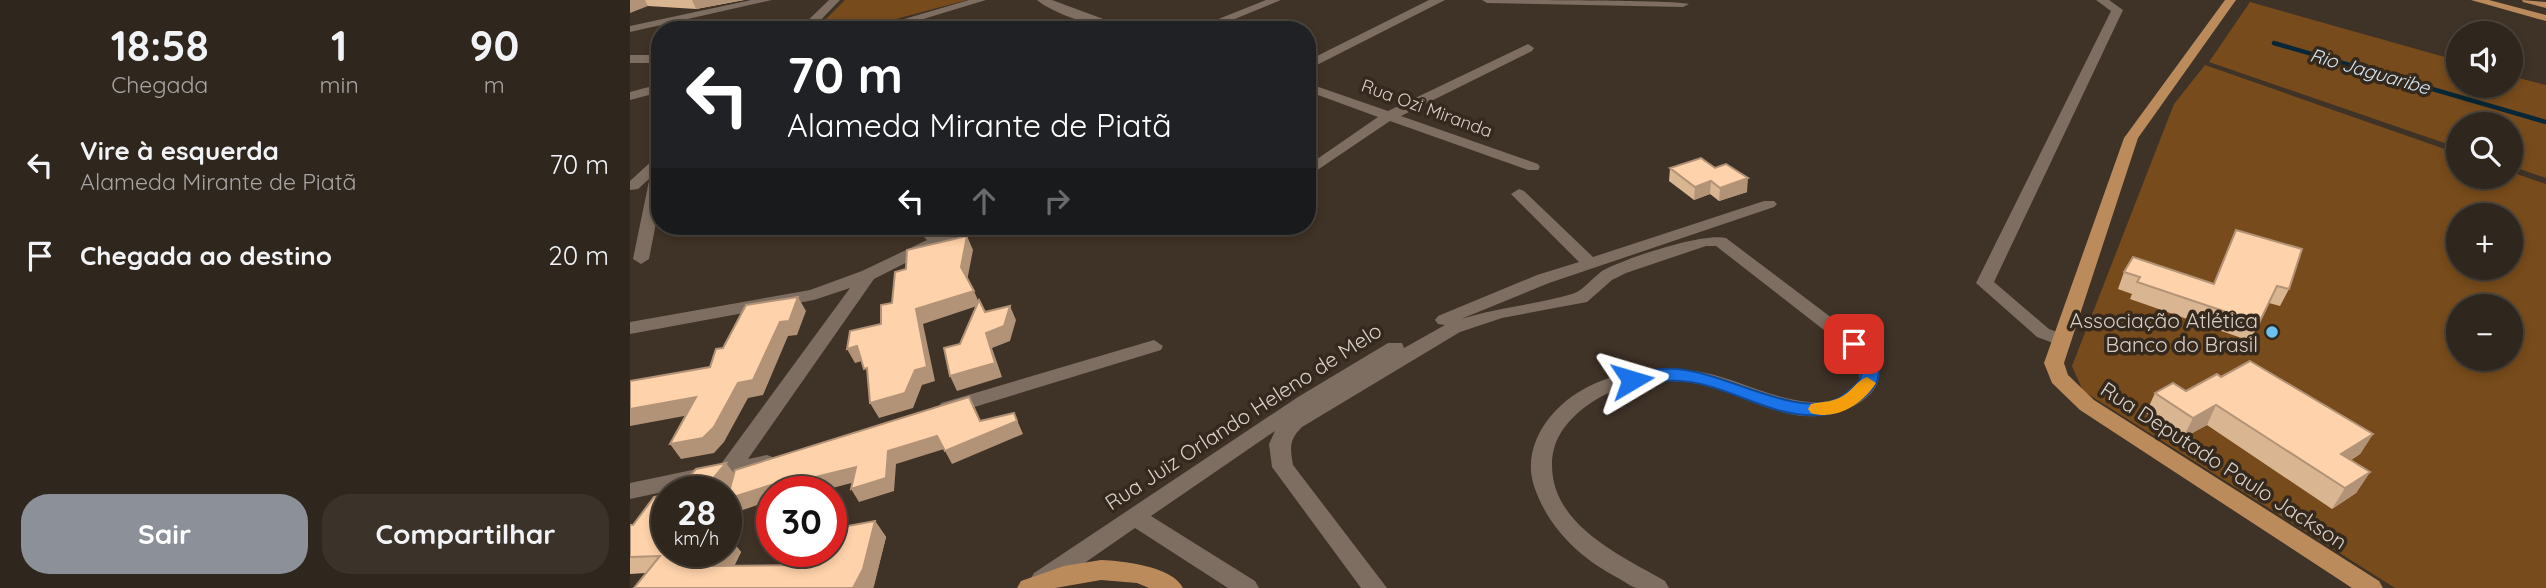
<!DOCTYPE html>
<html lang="pt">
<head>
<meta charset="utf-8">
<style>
  body { margin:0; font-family:Quicksand,sans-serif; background:#3b322a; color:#f1f3f6; height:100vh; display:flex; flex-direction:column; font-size:26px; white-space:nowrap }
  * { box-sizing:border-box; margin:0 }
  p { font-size:23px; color:#a7a5a4 }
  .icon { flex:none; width:38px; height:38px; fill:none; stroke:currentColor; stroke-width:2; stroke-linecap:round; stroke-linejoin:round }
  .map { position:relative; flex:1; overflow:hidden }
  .panel { display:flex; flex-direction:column; background:#2f261d; width:630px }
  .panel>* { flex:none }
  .banner { position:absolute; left:21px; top:21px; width:665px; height:214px; border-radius:28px; box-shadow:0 4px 10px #0003,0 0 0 2px #4a433b; background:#202124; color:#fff; overflow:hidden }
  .controls { position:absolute; left:1816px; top:21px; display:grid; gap:14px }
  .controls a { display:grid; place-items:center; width:77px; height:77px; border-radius:50%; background:#2f261d; box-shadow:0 4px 10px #0003,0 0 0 2px #4a433b; font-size:35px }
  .speed { position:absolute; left:21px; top:476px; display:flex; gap:14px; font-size:35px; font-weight:700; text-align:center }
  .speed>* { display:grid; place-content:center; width:91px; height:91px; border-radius:50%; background:#2f261d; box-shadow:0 4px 10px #0003,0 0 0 2px #4a433b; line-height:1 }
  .speed small { font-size:18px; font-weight:400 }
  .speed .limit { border:10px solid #d22; background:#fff; color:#111 }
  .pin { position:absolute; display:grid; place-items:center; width:60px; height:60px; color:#fff; margin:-30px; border-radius:14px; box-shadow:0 4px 10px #0006 }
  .me { position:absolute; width:77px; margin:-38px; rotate:83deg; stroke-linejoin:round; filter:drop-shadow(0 0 5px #0008) }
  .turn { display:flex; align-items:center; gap:24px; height:147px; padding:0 21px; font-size:32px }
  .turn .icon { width:91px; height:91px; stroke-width:2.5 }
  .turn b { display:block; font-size:49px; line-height:60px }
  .lanes { display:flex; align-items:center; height:66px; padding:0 21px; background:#0003; justify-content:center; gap:35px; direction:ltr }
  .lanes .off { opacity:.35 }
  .eta { display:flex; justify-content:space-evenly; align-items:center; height:119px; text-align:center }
  .eta b { font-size:42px; font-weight:700; line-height:49px }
  .action { display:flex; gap:14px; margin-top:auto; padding:14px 21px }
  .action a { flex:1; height:80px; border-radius:28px; background:#8c9099; color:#fff; font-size:28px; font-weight:700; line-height:80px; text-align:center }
  .action a+a { background:#3b322a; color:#f1f3f6 }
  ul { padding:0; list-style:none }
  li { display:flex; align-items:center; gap:21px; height:91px; padding:0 21px }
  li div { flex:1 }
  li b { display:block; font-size:26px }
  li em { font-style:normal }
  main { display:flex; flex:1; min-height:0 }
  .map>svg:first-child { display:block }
  .green { fill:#774b1b; fill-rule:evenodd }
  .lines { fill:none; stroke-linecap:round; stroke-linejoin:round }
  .stream { stroke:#062737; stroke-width:4.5 }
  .minor { fill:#7d6e61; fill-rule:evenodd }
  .major { fill:#bc8b5c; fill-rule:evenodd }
  .wall { fill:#dab592 }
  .shaded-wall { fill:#b29377 }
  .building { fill:#fed2aa; stroke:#b29377; stroke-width:2 }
  .route { fill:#1a73e8; stroke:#114b97; stroke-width:2 }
  .slow { fill:#f59e0b }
  .poi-dot { fill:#6cc3f2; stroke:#35281d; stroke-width:2.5 }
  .labels { text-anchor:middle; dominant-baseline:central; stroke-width:7; stroke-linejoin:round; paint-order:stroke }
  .far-street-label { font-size:18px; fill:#d8d0c9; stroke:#35281d }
  .far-water-label { font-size:19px; font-style:italic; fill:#d2e8f6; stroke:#35281d }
  .poi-label { font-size:21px; fill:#d8d0c9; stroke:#35281d; text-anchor:end }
  .street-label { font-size:21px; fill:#d8d0c9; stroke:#35281d }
</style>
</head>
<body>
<main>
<section class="panel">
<div class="eta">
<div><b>18:58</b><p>Chegada</p></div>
<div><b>1</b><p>min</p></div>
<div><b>90</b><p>m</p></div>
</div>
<ul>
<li><svg class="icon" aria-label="left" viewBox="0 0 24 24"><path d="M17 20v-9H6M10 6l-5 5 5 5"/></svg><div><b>Vire à esquerda</b><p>Alameda Mirante de Piatã</p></div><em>70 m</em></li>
<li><svg class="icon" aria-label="arrive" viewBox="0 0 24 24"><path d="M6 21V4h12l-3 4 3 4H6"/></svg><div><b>Chegada ao destino</b></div><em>20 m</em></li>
</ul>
<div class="action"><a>Sair</a><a>Compartilhar</a></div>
</section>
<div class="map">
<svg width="1916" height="588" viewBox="0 0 1916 588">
  <rect width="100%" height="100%" fill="#3f3227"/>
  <path class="green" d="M 215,0 L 337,0 L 251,23 L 246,19 L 205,30 L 185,30 Z
    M 1620,2 L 1829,61 L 1829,86 L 1881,86 L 1881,76 L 1916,85 L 1916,178 L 1881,166 L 1881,124 L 1829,124 L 1829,148 L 1579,62 Z
    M 1575,65 L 1829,154 L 1829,177 L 1881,177 L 1881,172 L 1916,184 L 1916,588 L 1765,588 L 1453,391 L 1442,366 L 1544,104 ZM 1829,215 L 1881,215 L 1881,268 L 1829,268 ZM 1829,306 L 1881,306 L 1881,359 L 1829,359 Z"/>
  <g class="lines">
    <path class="stream" d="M 1644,43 L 1916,122"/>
    <path class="minor" d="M 121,0 L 142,0 L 0,32 L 0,26 Z
      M 199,0 L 210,0 L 181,30 L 168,30 Z
      M 339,0 L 356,0 L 257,30 L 237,30 Z
      M 407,0 L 422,0 L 503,30 C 475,30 428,17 407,0 Z
      M 636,0 L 651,0 L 578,30 L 561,30 Z
      M 799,0 L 815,0 L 677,70 L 677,61 Z
      M 852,0 C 879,0 1047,0 1059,4 L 1053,7 L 857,3 Z
      M 1466,0 L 1479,0 L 1493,10 L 1364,282 L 1419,329 L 1438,336 L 1440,340 L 1431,346 L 1407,337 L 1346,283 L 1481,11 Z
      M 898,44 L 904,48 L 902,51 L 771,116 L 908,164 L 910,167 L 908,170 L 898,170 L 760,121 L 677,177 L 677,166 L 748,117 L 677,91 L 677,83 L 758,111 Z
      M 0,55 L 30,55 L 30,63 L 0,63 Z
      M 30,84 L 30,92 L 0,100 L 0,92 Z
      M 30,157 L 30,169 L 8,189 L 0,190 L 0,181 L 25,158 Z
      M 26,177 L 30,177 L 30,202 L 19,259 L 11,264 L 3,259 L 19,181 Z
      M 889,189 L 894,191 L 963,257 L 1134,201 L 1144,201 L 1147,204 L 1144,207 L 919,283 L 831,319 C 868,307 905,305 942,294 C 953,291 962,278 972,271 C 993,259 1073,232 1096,238 L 1231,340 L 1249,364 C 1256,397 1215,414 1188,416 C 1157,419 1125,402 1096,392 C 1048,374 991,377 950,411 C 933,426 922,442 922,465 C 922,526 992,556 1035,581 L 1039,588 C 1029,588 1017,588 1007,588 C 1001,587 994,581 988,578 C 950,558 918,528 904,486 C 896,461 904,437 920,417 C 956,373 1023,362 1076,373 C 1118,381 1199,430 1229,380 L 1230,364 L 1217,348 L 1086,246 L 1076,246 L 996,273 L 982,280 L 957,302 L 872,318 L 830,332 L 672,427 C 659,440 660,447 663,465 L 757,588 L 731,588 L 642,467 L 639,444 L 645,431 L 521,516 L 625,581 L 629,588 L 598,588 L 505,528 L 420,587 L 404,587 L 400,580 L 404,573 L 668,397 L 758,343 L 772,343 L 774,348 L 815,325 L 808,324 L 805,320 L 808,316 L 907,275 L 949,262 L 881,194 Z
      M 283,226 L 300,226 L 309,234 L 328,226 L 348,226 L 244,279 L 118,459 L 137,455 L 145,458 L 148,463 L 145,468 L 0,499 L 0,483 L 91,464 L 220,288 L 184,300 L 0,334 L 0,322 L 180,290 L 232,271 L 297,240 Z
      M 524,340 L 533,346 L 531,350 L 318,415 L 311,413 L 308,408 L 311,403 Z"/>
    <path class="major" d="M 1595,0 L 1606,0 L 1508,138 L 1434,363 L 1438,375 L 1464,400 L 1749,581 L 1753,588 L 1722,588 L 1450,410 L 1422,383 L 1414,363 L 1494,138 Z
      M 1841,0 L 1859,0 L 1916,15 L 1916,21 Z
      M 1892,0 L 1916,2 L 1916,8 L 1893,2 Z
      M 471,560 C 493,561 542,566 553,588 L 519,588 L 507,583 L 471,580 L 425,588 L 387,588 L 391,581 L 434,566 Z"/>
  </g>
  <path class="wall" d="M 0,0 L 114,0 L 66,9 L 18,6 Z
    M 1040,168 L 1117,192 L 1089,201 L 1080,194 L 1064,200 L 1039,181 Z
    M 1606,230 L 1659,289 L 1650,306 L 1639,303 L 1620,341 L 1500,299 L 1502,294 L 1488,289 L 1494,272 L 1584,284 Z
    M 1591,377 L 1743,434 L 1730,454 L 1721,460 L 1740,472 L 1726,493 L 1702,509 L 1577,425 L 1553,438 L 1516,413 L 1525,393 L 1556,391 Z
    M 245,521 L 256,537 L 243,588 L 4,588 L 16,573 L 0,574 L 0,525 L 3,525 L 37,551 L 98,536 L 111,552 L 104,566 L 179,565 Z"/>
  <path class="shaded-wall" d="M 0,0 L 15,0 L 18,6 L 0,13 Z
    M 62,0 L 114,0 L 66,9 Z
    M 1118,178 L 1117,192 L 1089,201 L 1090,188 Z
    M 1081,181 L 1080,194 L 1064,200 L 1065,187 Z
    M 337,236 L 343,250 L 337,281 L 331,267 Z
    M 344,291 L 350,305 L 293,324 L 305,381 L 292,385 L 283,408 L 249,418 L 240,403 L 286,309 Z
    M 168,297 L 176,311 L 167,335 L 158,336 L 133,395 L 118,398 L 94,442 L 84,453 L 51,459 L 40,444 L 108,383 Z
    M 380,306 L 386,320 L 380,341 L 362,348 L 372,377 L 327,391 L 320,376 Z
    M 227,346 L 235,360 L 225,363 L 217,349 Z
    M 66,397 L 76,412 L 0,426 L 0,409 Z
    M 1586,405 L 1577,425 L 1553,438 L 1563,418 Z
    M 384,413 L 393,434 L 322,464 L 315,451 Z
    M 1743,434 L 1730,454 L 1699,475 L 1711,454 Z
    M 307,436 L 314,449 L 266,464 L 264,491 L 229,502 L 221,489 L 258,451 Z
    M 96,463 L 108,479 L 96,494 L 96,492 L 72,492 Z
    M 226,467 L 233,480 L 187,492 L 142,492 L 142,500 L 107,512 L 97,499 L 157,480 Z
    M 1740,472 L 1726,493 L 1702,509 L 1715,488 Z
    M 245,521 L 256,537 L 244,586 L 243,588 L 223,588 Z
    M 98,536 L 111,552 L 96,583 L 83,566 L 91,551 L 96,551 L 96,540 Z"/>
  <path class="building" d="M 1071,158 L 1085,168 L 1096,164 L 1118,178 L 1090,188 L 1081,181 L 1065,187 L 1040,168 Z
    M 1606,230 L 1672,249 L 1659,289 L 1647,286 L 1629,323 L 1507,282 L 1510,277 L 1494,272 L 1503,257 L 1584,284 Z
    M 337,236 L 331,267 L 344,291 L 286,309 L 297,367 L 285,370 L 275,393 L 240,403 L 237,368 L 234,369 L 227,346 L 217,349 L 220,331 L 251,324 L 251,305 L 262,303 L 265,272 L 276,269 L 277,250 Z
    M 168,297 L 159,321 L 150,322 L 123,380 L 108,383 L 84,427 L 73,438 L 40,444 L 66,397 L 0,409 L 0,381 L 80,367 L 86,349 L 93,348 L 116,305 Z
    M 349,300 L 355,312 L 380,306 L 374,326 L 356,333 L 365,363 L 320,376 L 314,348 L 330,344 Z
    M 1620,361 L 1743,434 L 1711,454 L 1740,472 L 1715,488 L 1586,405 L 1563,418 L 1525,393 L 1543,383 L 1556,391 L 1587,374 L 1591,377 Z
    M 339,397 L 350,421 L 384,413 L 387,421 L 315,451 L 307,436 L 258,451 L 256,478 L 221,489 L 226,467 L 157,484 L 157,480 L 97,499 L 105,470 Z
    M 96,463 L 72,492 L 46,492 L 66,469 Z
    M 37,495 L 37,551 L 91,551 L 83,566 L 179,565 L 184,551 L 201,551 L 201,529 L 245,521 L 233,569 L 223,588 L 4,588 L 30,556 L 0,557 L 0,525 L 3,525 L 24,497 Z"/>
  <path class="route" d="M 1224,338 C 1231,340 1235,345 1240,351 C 1270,383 1220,413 1191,415 C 1151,418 1119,398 1082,387 C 1057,379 1028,379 1002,385 L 994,380 L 996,375 C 1015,370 1035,367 1055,370 C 1098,375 1165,416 1205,400 C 1211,398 1217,392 1222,388 C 1242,373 1225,358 1215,344 Z"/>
  <path class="slow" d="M 1237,377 L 1246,383 C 1233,404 1206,421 1181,413 L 1178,409 L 1181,404 C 1190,402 1201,402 1209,398 C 1221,393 1226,381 1237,377 Z"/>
  <circle class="poi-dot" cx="1642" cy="332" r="7"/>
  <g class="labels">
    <g class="far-street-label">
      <text transform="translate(797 108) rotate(20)">Rua Ozi Miranda</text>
    </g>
    <g class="far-water-label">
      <text transform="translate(1740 71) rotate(16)">Rio Jaguaribe</text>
    </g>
    <g class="poi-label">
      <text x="1628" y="320">Associação Atlética<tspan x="1628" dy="24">Banco do Brasil</tspan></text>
    </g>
    <g class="street-label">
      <text transform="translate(613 416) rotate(-33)">Rua Juiz Orlando Heleno de Melo</text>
      <text transform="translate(1594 465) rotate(33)">Rua Deputado Paulo Jackson</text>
    </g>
  </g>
</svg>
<div class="controls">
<a><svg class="icon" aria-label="sound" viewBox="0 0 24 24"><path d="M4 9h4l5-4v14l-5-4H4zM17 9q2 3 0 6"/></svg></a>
<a><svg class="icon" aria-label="search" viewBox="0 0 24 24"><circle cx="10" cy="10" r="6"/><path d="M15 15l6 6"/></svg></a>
<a>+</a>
<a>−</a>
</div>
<div class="speed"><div>28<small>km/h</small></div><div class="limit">30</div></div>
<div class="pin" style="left:1224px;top:344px;background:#d93025"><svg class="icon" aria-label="arrive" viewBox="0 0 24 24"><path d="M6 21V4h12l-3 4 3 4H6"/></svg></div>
<svg class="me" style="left:1002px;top:380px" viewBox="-20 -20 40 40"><path d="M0-17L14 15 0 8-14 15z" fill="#1a73e8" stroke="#fff" stroke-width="4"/></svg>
<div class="banner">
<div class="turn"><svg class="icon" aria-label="left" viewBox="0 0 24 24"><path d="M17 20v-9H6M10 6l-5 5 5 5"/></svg><div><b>70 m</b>Alameda Mirante de Piatã</div></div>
<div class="lanes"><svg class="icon" aria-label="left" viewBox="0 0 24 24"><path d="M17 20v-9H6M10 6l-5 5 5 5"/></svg><svg class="icon off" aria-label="ahead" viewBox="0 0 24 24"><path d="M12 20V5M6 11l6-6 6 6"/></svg><svg class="icon off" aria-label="right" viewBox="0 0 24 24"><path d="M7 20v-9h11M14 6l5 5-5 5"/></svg></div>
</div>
</div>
</main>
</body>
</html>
